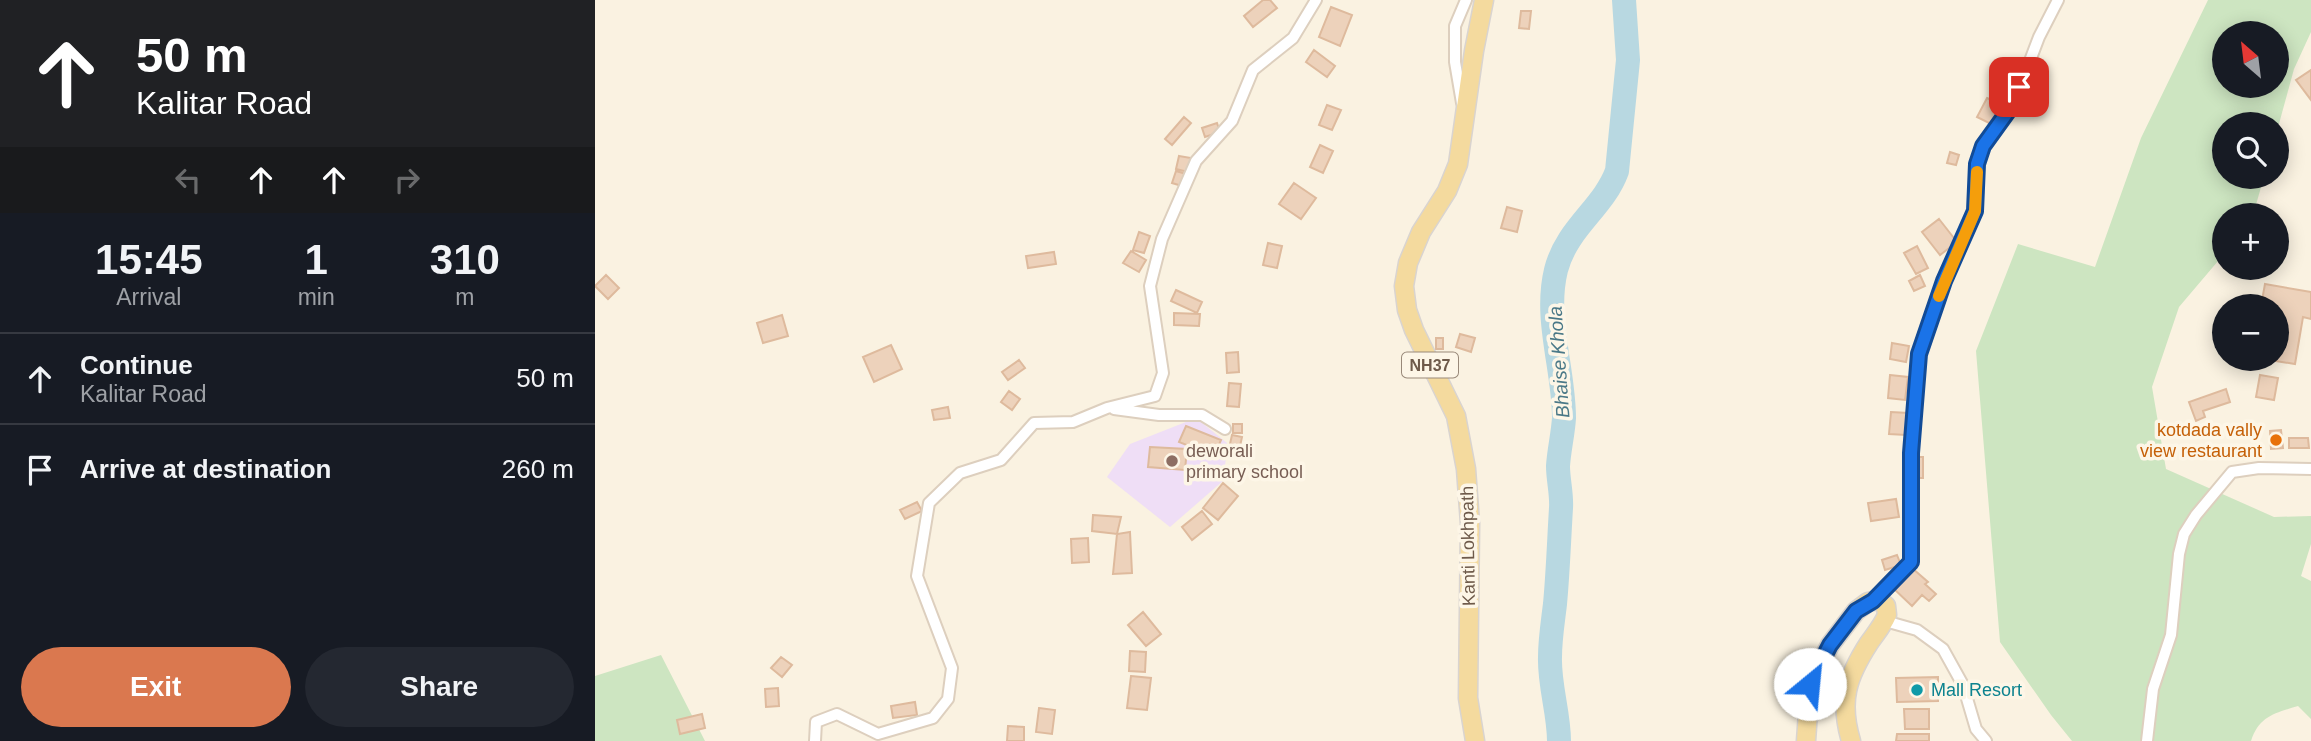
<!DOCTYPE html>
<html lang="en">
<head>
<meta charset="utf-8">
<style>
  body { margin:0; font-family:Helvetica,sans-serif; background:#242831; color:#f1f3f6; height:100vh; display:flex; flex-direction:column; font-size:26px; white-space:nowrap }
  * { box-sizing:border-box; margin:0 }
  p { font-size:23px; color:#9ea1a6 }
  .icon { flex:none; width:38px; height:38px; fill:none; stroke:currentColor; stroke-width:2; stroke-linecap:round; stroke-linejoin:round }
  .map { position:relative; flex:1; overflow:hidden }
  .sheet { display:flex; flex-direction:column; background:#171b24; width:595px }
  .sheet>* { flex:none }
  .guide { background:#202124; color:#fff; overflow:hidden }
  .needle { width:46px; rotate:332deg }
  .buttons { position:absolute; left:1617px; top:21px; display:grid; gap:14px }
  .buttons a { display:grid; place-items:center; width:77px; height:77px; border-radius:50%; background:#171b24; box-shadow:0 4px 18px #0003; font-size:35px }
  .pin { position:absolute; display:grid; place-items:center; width:60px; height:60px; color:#fff; margin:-30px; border-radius:14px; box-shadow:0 4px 10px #0006 }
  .me { position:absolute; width:77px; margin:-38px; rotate:28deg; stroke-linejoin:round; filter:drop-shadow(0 0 5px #0008) }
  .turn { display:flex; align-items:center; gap:24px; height:147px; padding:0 21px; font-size:32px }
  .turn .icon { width:91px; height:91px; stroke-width:2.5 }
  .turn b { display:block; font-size:49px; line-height:60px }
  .lanes { display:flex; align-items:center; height:66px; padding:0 21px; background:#0003; justify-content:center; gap:35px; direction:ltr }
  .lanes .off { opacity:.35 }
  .eta { display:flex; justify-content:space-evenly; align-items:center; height:119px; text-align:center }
  .eta b { font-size:42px; font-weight:800; line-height:49px }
  .cta { display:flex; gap:14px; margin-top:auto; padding:14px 21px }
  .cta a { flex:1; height:80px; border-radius:42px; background:#da784f; color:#fff; font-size:28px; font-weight:800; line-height:80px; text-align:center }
  .cta a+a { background:#242831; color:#f1f3f6 }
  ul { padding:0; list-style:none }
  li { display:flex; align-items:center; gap:21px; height:91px; padding:0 21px; border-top:2px solid #363941 }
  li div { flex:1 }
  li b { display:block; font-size:26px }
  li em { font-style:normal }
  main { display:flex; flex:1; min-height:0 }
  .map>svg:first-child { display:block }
  .education { fill:#efdef6 }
  .green { fill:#cde5c1; fill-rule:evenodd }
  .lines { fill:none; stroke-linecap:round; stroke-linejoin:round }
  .river { stroke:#b8d8e1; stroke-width:24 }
  .building { fill:#edd2bb; stroke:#deba9d; stroke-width:2 }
  .minor-casing { stroke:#ddcfbe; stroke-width:14 }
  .primary-casing { stroke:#d9d4d0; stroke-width:21 }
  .minor { stroke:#fff; stroke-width:10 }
  .primary { stroke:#f4da9e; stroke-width:18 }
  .route-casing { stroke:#114b97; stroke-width:18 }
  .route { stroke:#1a73e8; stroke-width:12 }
  .slow { stroke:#f59e0b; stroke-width:12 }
  .food-dot { fill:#e8710a; stroke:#fdf6e7; stroke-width:2.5 }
  .education-dot { fill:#8d6e63; stroke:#fdf6e7; stroke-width:2.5 }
  .culture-dot { fill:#0f9aa8; stroke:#fdf6e7; stroke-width:2.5 }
  .labels { text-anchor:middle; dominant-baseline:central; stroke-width:7; stroke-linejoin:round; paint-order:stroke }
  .shield { fill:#fdf6e7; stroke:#998979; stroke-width:2 }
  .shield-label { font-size:16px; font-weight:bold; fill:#6e5a4a }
  .food-label { font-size:18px; fill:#c56008; stroke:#fdf6e7; text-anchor:end }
  .education-label { font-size:18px; fill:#785e54; stroke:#fdf6e7; text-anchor:start }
  .street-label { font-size:18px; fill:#6e5a4a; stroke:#fdf6e7 }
  .culture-label { font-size:18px; fill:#0d838f; stroke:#fdf6e7; text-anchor:start }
  .water-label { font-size:19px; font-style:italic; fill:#4a7887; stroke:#fdf6e7 }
</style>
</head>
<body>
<main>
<section class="sheet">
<div class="guide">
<div class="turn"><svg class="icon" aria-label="ahead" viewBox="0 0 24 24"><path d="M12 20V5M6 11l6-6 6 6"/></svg><div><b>50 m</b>Kalitar Road</div></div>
<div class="lanes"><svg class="icon off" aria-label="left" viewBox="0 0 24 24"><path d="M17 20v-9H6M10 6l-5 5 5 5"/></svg><svg class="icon" aria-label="ahead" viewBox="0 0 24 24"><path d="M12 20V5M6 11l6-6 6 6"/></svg><svg class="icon" aria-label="ahead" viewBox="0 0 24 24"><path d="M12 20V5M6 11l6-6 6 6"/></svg><svg class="icon off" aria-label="right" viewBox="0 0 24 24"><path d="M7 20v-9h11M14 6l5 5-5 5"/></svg></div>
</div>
<div class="eta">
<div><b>15:45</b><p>Arrival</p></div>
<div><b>1</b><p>min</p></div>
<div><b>310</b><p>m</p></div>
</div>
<ul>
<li><svg class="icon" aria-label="ahead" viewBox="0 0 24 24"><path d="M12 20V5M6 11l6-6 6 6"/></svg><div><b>Continue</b><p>Kalitar Road</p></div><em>50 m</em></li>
<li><svg class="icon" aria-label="arrive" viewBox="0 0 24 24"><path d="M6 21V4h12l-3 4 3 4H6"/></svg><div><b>Arrive at destination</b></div><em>260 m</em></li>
</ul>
<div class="cta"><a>Exit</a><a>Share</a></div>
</section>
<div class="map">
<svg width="1716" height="741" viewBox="0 0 1716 741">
  <rect width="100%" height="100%" fill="#faf2e1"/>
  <path class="education" d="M 601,418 L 632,443 L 629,480 L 575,527 L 512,477 L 535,444 Z"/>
  <path class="green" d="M 1613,0 L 1716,0 L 1716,32 L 1699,69 L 1682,131 L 1682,124 L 1629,124 L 1629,177 L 1669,177 L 1658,215 L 1629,215 L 1629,254 L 1584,307 L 1557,387 L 1571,469 L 1679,517 L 1716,516 L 1716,544 L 1706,576 L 1716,581 L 1716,719 L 1703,706 C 1680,713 1664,716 1656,741 L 1477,741 L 1456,715 L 1405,642 L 1381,351 L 1423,244 L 1500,267 L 1546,138 ZM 1629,33 L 1682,33 L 1682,86 L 1629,86 Z
    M 66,655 L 110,741 L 0,741 L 0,676 Z"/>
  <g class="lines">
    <path class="river" d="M 964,741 C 964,713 954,685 955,657 C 955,639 958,621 960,604 C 963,572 964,540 966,508 C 967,494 963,480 963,466 C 964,450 968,434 969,418 C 969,369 949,319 961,270 C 972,227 1008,209 1022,171 L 1033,60 L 1029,0"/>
  </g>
  <path class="building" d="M 668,0 L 675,0 L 682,8 L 658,27 L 649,16 Z
    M 736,7 L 757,15 L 745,46 L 724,37 Z
    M 926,11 L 936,11 L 934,29 L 924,28 Z
    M 719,50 L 740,66 L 732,77 L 711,62 Z
    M 1716,70 L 1716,100 L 1701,80 Z
    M 1405,77 L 1418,83 L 1412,97 L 1398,91 Z
    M 1392,98 L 1408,106 L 1398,125 L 1382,117 Z
    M 732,105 L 746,110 L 737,130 L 724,125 Z
    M 589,117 L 596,123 L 577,145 L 570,139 Z
    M 622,123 L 625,132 L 610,137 L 607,128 Z
    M 725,145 L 738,151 L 728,173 L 715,167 Z
    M 1355,152 L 1364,155 L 1361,165 L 1352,163 Z
    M 584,156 L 596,158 L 593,172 L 581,169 Z
    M 581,171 L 591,174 L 587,186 L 577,183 Z
    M 699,183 L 721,198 L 706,219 L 684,204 Z
    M 912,207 L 927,211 L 922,232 L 906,228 Z
    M 1344,219 L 1362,242 L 1345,255 L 1327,232 Z
    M 544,232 L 555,236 L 549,253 L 538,250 Z
    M 673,243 L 687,246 L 682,268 L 668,265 Z
    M 1322,246 L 1333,268 L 1321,274 L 1309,253 Z
    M 536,251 L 551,260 L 544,272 L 528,263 Z
    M 459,252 L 461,264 L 433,268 L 431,256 Z
    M 11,275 L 24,288 L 13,299 L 0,286 Z
    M 1325,275 L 1330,286 L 1319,291 L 1314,281 Z
    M 1670,284 L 1716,292 L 1716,319 L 1708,317 L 1700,364 L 1668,359 L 1682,359 L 1682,306 L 1666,306 Z
    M 581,290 L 607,302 L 602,313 L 576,301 Z
    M 579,313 L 605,314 L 604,326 L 579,325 Z
    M 187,315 L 193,336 L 168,343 L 162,323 Z
    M 865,334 L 880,338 L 876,352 L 861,347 Z
    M 841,338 L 848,338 L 848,349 L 841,349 Z
    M 1297,343 L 1314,346 L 1311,362 L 1295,359 Z
    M 296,345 L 307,369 L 279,382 L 268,357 Z
    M 643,352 L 644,372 L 632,373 L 631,353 Z
    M 424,360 L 430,368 L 413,380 L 407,372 Z
    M 1295,375 L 1313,377 L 1310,400 L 1293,398 Z
    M 1665,375 L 1683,378 L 1679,400 L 1661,397 Z
    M 634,383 L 646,384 L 644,407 L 632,406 Z
    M 1631,389 L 1635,402 L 1608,411 L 1610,417 L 1601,421 L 1594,402 Z
    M 414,391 L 425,399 L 417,410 L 406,402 Z
    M 353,407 L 355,418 L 339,420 L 337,410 Z
    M 1296,412 L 1313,413 L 1311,435 L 1294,434 Z
    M 638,424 L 647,424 L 647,433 L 638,433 Z
    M 591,426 L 626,440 L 619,456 L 584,442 Z
    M 1686,430 L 1688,448 L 1676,449 L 1675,431 Z
    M 637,435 L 647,437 L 645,446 L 635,444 Z
    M 1694,438 L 1713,438 L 1714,448 L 1694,448 Z
    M 555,447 L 592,449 L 590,470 L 553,467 Z
    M 1320,457 L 1328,457 L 1328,478 L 1320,478 Z
    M 628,483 L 643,496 L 623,520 L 608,508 Z
    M 1301,499 L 1304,517 L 1276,521 L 1273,503 Z
    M 322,502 L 327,511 L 310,519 L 305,510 Z
    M 607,511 L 617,524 L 597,540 L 587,527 Z
    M 498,515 L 526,517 L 522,534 L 497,531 Z
    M 535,532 L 537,573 L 518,574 L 522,534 Z
    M 493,538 L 494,562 L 477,563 L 476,539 Z
    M 1302,555 L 1306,565 L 1290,570 L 1287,560 Z
    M 1317,568 L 1333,582 L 1330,584 L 1341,594 L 1334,601 L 1327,595 L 1317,606 L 1298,588 Z
    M 548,612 L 566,634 L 551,646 L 533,625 Z
    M 535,651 L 551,652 L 550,672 L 534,671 Z
    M 186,657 L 197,665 L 187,677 L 176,668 Z
    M 536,676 L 556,678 L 552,710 L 532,708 Z
    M 1343,677 L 1343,701 L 1302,702 L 1301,678 Z
    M 183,688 L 184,706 L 171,707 L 170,689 Z
    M 320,702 L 322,715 L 298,718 L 296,706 Z
    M 444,708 L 460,710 L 457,734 L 441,732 Z
    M 1309,709 L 1334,709 L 1334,729 L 1310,729 Z
    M 107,714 L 110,728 L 85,734 L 82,720 Z
    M 413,726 L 429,727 L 429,741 L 412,741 Z
    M 1302,734 L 1334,734 L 1334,741 L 1301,741 Z"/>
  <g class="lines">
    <g class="minor-casing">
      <path id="minor" d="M 867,103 L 860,62 L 860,26 L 871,0
        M 519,409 L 564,415 L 607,415 L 630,429
        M 1278,601 L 1316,562 L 1316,453 L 1324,354 L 1349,281 L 1380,211 L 1382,164 L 1388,146 L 1419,103 L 1444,37 L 1463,0
        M 1290,621 L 1322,630 L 1348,649 L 1368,685 L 1381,729 L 1391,741
        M 220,741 L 221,722 L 242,714 L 283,734 L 338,718 L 353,699 L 357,668 L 322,576 L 334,503 L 365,473 L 406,460 L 439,423 L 478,422 L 512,408 L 560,396 L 568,373 L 555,286 L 567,239 L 601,161 L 637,121 L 658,70 L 698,38 L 721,0
        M 1552,741 L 1558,689 L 1576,635 L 1584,554 L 1589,534 L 1601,515 L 1637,472 L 1664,468 L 1716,469"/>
    </g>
    <g class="primary-casing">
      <path id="primary" d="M 880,741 L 873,698 L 875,523 L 871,469 L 861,416 L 819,330 L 812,310 L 809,286 L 813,263 L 826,232 L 852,191 L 863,164 L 879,51 L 889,0
        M 1211,741 L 1215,684 L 1235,645 L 1261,611 L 1273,602 L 1283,600 L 1291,606 L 1292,615 C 1288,625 1281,633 1274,643 C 1252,677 1244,701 1256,741"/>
    </g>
    <use href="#minor" class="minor"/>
    <use href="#primary" class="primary"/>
  </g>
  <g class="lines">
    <g class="route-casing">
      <path id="route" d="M 1215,684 L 1235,645 L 1261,611 L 1278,601 L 1316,562 L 1316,453 L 1324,354 L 1349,281 L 1380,211 L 1382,164 L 1388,146 L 1419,103 L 1424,87"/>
    </g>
    <use href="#route" class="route"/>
    <path class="slow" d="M 1344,296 L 1380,211 L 1382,172"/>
  </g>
  <circle class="food-dot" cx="1681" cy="440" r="7"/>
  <circle class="education-dot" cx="577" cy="461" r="7"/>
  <circle class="culture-dot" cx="1322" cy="690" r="7"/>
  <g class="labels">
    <rect class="shield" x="807" y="352.5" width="56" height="25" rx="5"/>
    <g class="shield-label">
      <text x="835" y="365">NH37</text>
    </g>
    <g class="food-label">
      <text x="1667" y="430">kotdada vally<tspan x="1667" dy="21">view restaurant</tspan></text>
    </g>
    <g class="education-label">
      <text x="591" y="451">deworali<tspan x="591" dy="21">primary school</tspan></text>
    </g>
    <g class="street-label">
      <text transform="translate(873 546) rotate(-91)">Kanti Lokhpath</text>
    </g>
    <g class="culture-label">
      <text x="1336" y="690">Mall Resort</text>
    </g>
    <g class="water-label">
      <text transform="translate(964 362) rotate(-94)">Bhaise Khola</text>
    </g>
  </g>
</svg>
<div class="buttons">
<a><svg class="needle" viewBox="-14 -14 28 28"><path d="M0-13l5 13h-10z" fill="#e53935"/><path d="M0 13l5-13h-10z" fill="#9ea1a6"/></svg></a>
<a><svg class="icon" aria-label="search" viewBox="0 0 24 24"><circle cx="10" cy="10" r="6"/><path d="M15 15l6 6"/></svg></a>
<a>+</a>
<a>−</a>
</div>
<div class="pin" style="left:1424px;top:87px;background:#d93025"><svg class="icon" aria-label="arrive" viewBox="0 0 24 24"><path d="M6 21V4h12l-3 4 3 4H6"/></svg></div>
<svg class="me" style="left:1215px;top:684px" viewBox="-20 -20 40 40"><circle r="19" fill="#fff"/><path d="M0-13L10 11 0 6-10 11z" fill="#1a73e8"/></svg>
</div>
</main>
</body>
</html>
